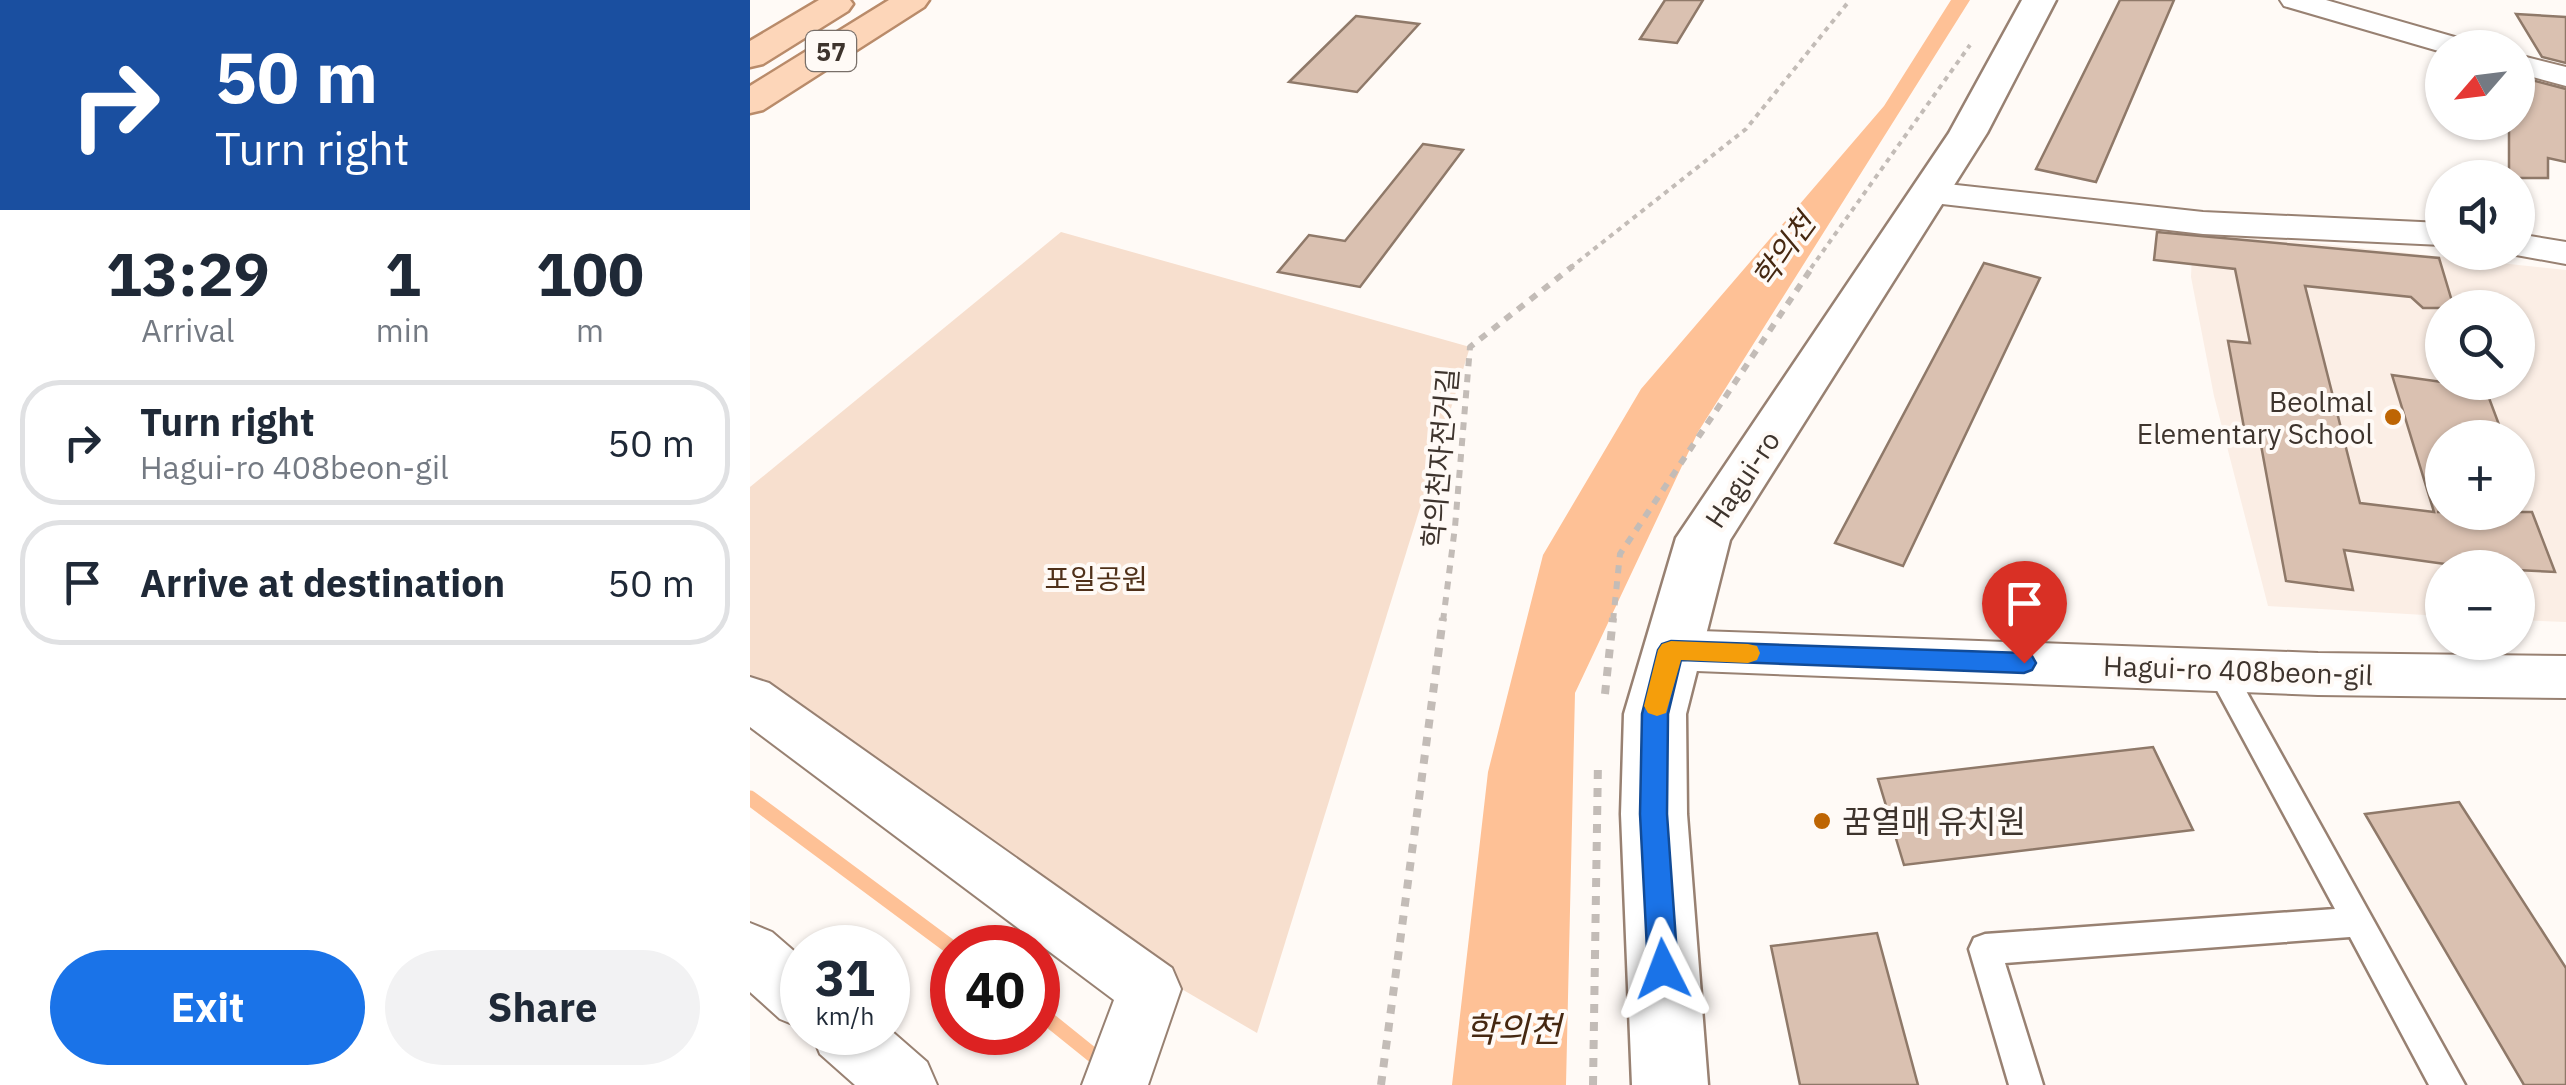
<!DOCTYPE html>
<html lang="en">
<head>
<meta charset="utf-8">
<style>
  body { margin:0; font-family:"IBM Plex Sans","Noto Sans KR",sans-serif; background:#f2f2f3; color:#1f2937; height:100vh; display:flex; flex-direction:column; font-size:38px; white-space:nowrap }
  * { box-sizing:border-box; margin:0 }
  p { font-size:32px; color:#747a83 }
  .icon { flex:none; width:55px; height:55px; fill:none; stroke:currentColor; stroke-width:2; stroke-linecap:round; stroke-linejoin:round }
  .map { position:relative; flex:1; overflow:hidden }
  .sheet { display:flex; flex-direction:column; background:#fff; width:750px }
  .sheet>* { flex:none }
  .hud { background:#1a4fa0; color:#fff; overflow:hidden }
  .needle { width:65px; rotate:242deg }
  .buttons { position:absolute; left:1675px; top:30px; display:grid; gap:20px }
  .buttons a { display:grid; place-items:center; width:110px; height:110px; border-radius:50%; background:#fff; box-shadow:0 2px 8px #0004; font-size:50px }
  .speed { position:absolute; left:30px; top:925px; display:flex; gap:20px; font-size:50px; font-weight:700; text-align:center }
  .speed>* { display:grid; place-content:center; width:130px; height:130px; border-radius:50%; background:#fff; box-shadow:0 2px 8px #0004; line-height:1 }
  .speed small { font-size:25px; font-weight:400 }
  .speed .limit { border:15px solid #d22; background:#fff; color:#111 }
  .pin { position:absolute; display:grid; place-items:center; width:85px; height:85px; color:#fff; margin:-102px -42px; border-radius:50% 50% 50% 0; rotate:-45deg; box-shadow:0 0 10px #0007 }
  .pin .icon { rotate:45deg }
  .me { position:absolute; width:110px; margin:-55px; rotate:357deg; stroke-linejoin:round; filter:drop-shadow(0 0 8px #0008) }
  .turn { display:flex; align-items:center; gap:35px; height:210px; padding:0 50px; font-size:45px }
  .turn .icon { width:130px; height:130px; stroke-width:2.5 }
  .turn b { display:block; font-size:70px; line-height:85px }
  .eta { display:flex; justify-content:space-evenly; align-items:center; height:170px; text-align:center }
  .eta b { font-size:60px; font-weight:700; line-height:70px }
  .primary-button { display:flex; gap:20px; margin-top:auto; padding:20px 50px }
  .primary-button a { flex:1; height:115px; border-radius:60px; background:#1a73e8; color:#fff; font-size:40px; font-weight:700; line-height:115px; text-align:center }
  .primary-button a+a { background:#f2f2f3; color:#1f2937 }
  ul { padding:0; list-style:none }
  li { display:flex; align-items:center; gap:30px; height:125px; margin:0 20px 15px; padding:0 30px; border:5px solid #e0e1e3; border-radius:40px }
  li div { flex:1 }
  li b { display:block; font-size:38px }
  li em { font-style:normal }
  main { display:flex; flex:1; min-height:0 }
  .map>svg:first-child { display:block }
  .built { fill:#fbeee5; fill-rule:evenodd }
  .green { fill:#f7dfce }
  .water { fill:#fec196 }
  .lines { fill:none; stroke-linecap:round; stroke-linejoin:round }
  .stream { stroke:#fec196; stroke-width:15 }
  .building { fill:#dac1b1; stroke:#8f7969; stroke-width:2.5 }
  .lane-casing { stroke:#988172; stroke-width:5 }
  .street-casing { stroke:#988172; stroke-width:4 }
  .secondary-casing { stroke:#988172; stroke-width:5 }
  .primary-casing { stroke:#b98b6a; stroke-width:5 }
  .path-far2 { stroke:#c3bcb7; stroke-width:4; stroke-dasharray:5 5; stroke-linecap:butt }
  .path-far1 { stroke:#c3bcb7; stroke-width:6; stroke-dasharray:8 8; stroke-linecap:butt }
  .path { stroke:#c3bcb7; stroke-width:8; stroke-dasharray:9 9; stroke-linecap:butt }
  .lane { fill:#fff; fill-rule:evenodd }
  .street { fill:#fff; fill-rule:evenodd }
  .secondary { fill:#fff; fill-rule:evenodd }
  .primary { fill:#fdd6b9; fill-rule:evenodd }
  .route { fill:#1a73e8; stroke:#114b97; stroke-width:2.5 }
  .slow { fill:#f59e0b }
  .poi-dot { fill:#be6503; stroke:#fffaf6; stroke-width:4 }
  .labels { text-anchor:middle; dominant-baseline:central; stroke-width:8; stroke-linejoin:round; paint-order:stroke }
  .shield { fill:#fffaf6; stroke:#786f69; stroke-width:2.5 }
  .shield-label { font-size:25px; font-weight:bold; fill:#3e342d }
  .poi-label { font-size:28px; fill:#3e342d; stroke:#fffaf6; text-anchor:end }
  .street-label { font-size:28px; fill:#3e342d; stroke:#fffaf6 }
  .park-label { font-size:28px; fill:#4f3019; stroke:#fffaf6 }
  .water-label { font-size:30px; font-style:italic; fill:#462811; stroke:#fffaf6 }
  .near-poi-label { font-size:32px; fill:#3e342d; stroke:#fffaf6; text-anchor:start }
  .near-water-label { font-size:35px; font-style:italic; fill:#462811; stroke:#fffaf6 }
</style>
</head>
<body>
<main>
<section class="sheet">
<div class="hud">
<div class="turn"><svg class="icon" aria-label="right" viewBox="0 0 24 24"><path d="M7 20v-9h11M14 6l5 5-5 5"/></svg><div><b>50 m</b>Turn right</div></div>
</div>
<div class="eta">
<div><b>13:29</b><p>Arrival</p></div>
<div><b>1</b><p>min</p></div>
<div><b>100</b><p>m</p></div>
</div>
<ul>
<li><svg class="icon" aria-label="right" viewBox="0 0 24 24"><path d="M7 20v-9h11M14 6l5 5-5 5"/></svg><div><b>Turn right</b><p>Hagui-ro 408beon-gil</p></div><em>50 m</em></li>
<li><svg class="icon" aria-label="arrive" viewBox="0 0 24 24"><path d="M6 21V4h12l-3 4 3 4H6"/></svg><div><b>Arrive at destination</b></div><em>50 m</em></li>
</ul>
<div class="primary-button"><a>Exit</a><a>Share</a></div>
</section>
<div class="map">
<svg width="1816" height="1085" viewBox="0 0 1816 1085">
  <rect width="100%" height="100%" fill="#fffaf6"/>
  <path class="built" d="M 1443,230 L 1816,270 L 1816,622 L 1768,620 L 1768,568 L 1692,568 L 1692,616 L 1518,606 L 1464,396 L 1441,277 ZM 1692,308 L 1768,308 L 1768,382 L 1692,382 ZM 1692,438 L 1768,438 L 1768,512 L 1692,512 Z"/>
  <path class="green" d="M 311,232 L 720,347 L 507,1033 L 423,984 L 0,693 L 0,487 Z"/>
  <path class="water" d="M 1201,0 L 1220,0 L 948,432 L 825,693 L 816,1085 L 702,1085 L 738,772 L 793,555 L 891,389 L 1134,106 Z"/>
  <g class="lines">
    <path class="stream" d="M 0,798 L 202,948
      M 288,1011 L 380,1085"/>
  </g>
  <path class="building" d="M 915,0 L 953,0 L 927,43 L 890,39 Z
    M 1370,0 L 1424,0 L 1346,182 L 1286,169 Z
    M 1766,14 L 1816,17 L 1816,63 L 1792,57 Z
    M 606,16 L 669,24 L 607,92 L 539,82 Z
    M 1774,78 L 1816,89 L 1816,162 L 1798,158 L 1798,178 L 1759,178 L 1759,122 L 1768,122 L 1768,86 Z
    M 673,144 L 713,150 L 610,287 L 528,272 L 559,235 L 595,241 Z
    M 1407,232 L 1689,258 L 1704,308 L 1673,308 L 1661,297 L 1555,286 L 1610,503 L 1684,512 L 1642,375 L 1692,382 L 1733,382 L 1754,438 L 1692,438 L 1692,512 L 1687,512 L 1782,512 L 1805,572 L 1724,568 L 1594,550 L 1603,590 L 1536,581 L 1511,445 L 1497,444 L 1478,341 L 1500,343 L 1485,269 L 1404,260 Z
    M 1234,263 L 1290,278 L 1153,566 L 1085,543 Z
    M 1403,747 L 1443,830 L 1154,865 L 1128,779 Z
    M 1709,802 L 1816,968 L 1816,1085 L 1774,1085 L 1615,814 Z
    M 1127,933 L 1168,1085 L 1050,1085 L 1021,946 Z"/>
  <g class="lines">
    <g class="lane-casing">
      <path id="lane" d="M 1470,659 L 1480,662 L 1715,1085 L 1679,1085 L 1600,937 L 1255,963 L 1293,1085 L 1259,1085 L 1219,949 L 1224,938 L 1235,934 L 1585,909 L 1456,670 L 1460,662 Z"/>
    </g>
    <g class="street-casing">
      <path id="street" d="M 1530,0 L 1576,0 L 1722,42 L 1726,48 L 1692,48 L 1692,52 L 1534,6 Z
        M 1768,55 L 1816,67 L 1816,86 L 1768,73 Z
        M 1179,182 L 1453,212 L 1692,223 L 1692,245 L 1453,234 L 1166,201 L 1161,193 L 1166,185 Z
        M 1768,234 L 1816,242 L 1816,264 L 1755,253 L 1768,252 Z
        M 921,630 L 1568,653 L 1816,656 L 1816,698 L 1568,695 L 921,670 L 903,664 L 895,650 L 903,636 Z
        M 0,677 L 19,683 L 422,968 L 431,989 L 398,1085 L 332,1085 L 364,1000 L 0,727 Z
        M 0,923 L 22,932 L 52,958 L 52,1028 L 30,1019 L 0,992 Z
        M 138,1028 L 177,1062 L 187,1085 L 105,1085 L 70,1054 L 61,1032 L 138,1032 Z"/>
    </g>
    <g class="secondary-casing">
      <path id="secondary" d="M 1272,0 L 1306,0 L 1237,133 L 980,540 L 936,714 L 937,814 L 958,1085 L 882,1085 L 871,814 L 874,714 L 926,538 L 1199,133 Z"/>
    </g>
    <g class="primary-casing">
      <path id="primary" d="M 69,0 L 100,0 L 103,4 L 98,11 L 13,64 L 0,67 L 0,41 Z
        M 139,0 L 179,0 L 174,7 L 13,110 L 0,113 L 0,86 Z"/>
    </g>
    <path class="path-far2" d="M 820,268 L 996,129 L 1100,0
      M 1061,268 L 1220,45"/>
    <path class="path-far1" d="M 693,621 L 705,527 L 720,347 L 823,266
      M 863,621 L 870,554 L 1063,266"/>
    <path class="path" d="M 855,694 L 863,618
      M 631,1085 L 693,618
      M 843,1085 L 848,761"/>
    <use href="#lane" class="lane"/>
    <use href="#street" class="street"/>
    <use href="#secondary" class="secondary"/>
    <use href="#primary" class="primary"/>
  </g>
  <path class="route" d="M 921,641 L 1274,653 L 1282,656 L 1286,663 L 1282,670 L 1274,673 L 931,660 L 918,714 L 917,814 L 928,969 L 924,979 L 913,983 L 902,979 L 898,969 L 890,814 L 892,714 L 908,650 L 912,644 Z"/>
  <path class="slow" d="M 921,641 L 998,644 L 1007,646 L 1010,653 L 1007,660 L 998,663 L 931,660 L 916,713 L 907,716 L 898,713 L 894,706 L 908,650 L 912,644 Z"/>
  <g class="poi-dot">
    <circle cx="1643" cy="417" r="10"/>
    <circle cx="1072" cy="821" r="10"/>
  </g>
  <g class="labels">
    <rect class="shield" x="56" y="31" width="50" height="40" rx="8"/>
    <g class="shield-label">
      <text x="81" y="51">57</text>
    </g>
    <g class="poi-label">
      <text x="1623" y="401">Beolmal<tspan x="1623" dy="32">Elementary School</tspan></text>
    </g>
    <g class="street-label">
      <text transform="translate(690 458) rotate(-85)">학의천자전거길</text>
      <text transform="translate(992 479) rotate(-56)">Hagui-ro</text>
      <text transform="translate(1488 670) rotate(2)">Hagui-ro 408beon-gil</text>
    </g>
    <g class="park-label">
      <text x="346" y="578">포일공원</text>
    </g>
    <g class="water-label">
      <text transform="translate(1033 250) rotate(-54)">학의천</text>
    </g>
    <g class="near-poi-label">
      <text x="1092" y="821">꿈열매 유치원</text>
    </g>
    <g class="near-water-label">
      <text x="763" y="1029">학의천</text>
    </g>
  </g>
</svg>
<div class="buttons">
<a><svg class="needle" viewBox="-14 -14 28 28"><path d="M0-13l5 13h-10z" fill="#e53935"/><path d="M0 13l5-13h-10z" fill="#747a83"/></svg></a>
<a><svg class="icon" aria-label="sound" viewBox="0 0 24 24"><path d="M4 9h4l5-4v14l-5-4H4zM17 9q2 3 0 6"/></svg></a>
<a><svg class="icon" aria-label="search" viewBox="0 0 24 24"><circle cx="10" cy="10" r="6"/><path d="M15 15l6 6"/></svg></a>
<a>+</a>
<a>−</a>
</div>
<div class="speed"><div>31<small>km/h</small></div><div class="limit">40</div></div>
<div class="pin" style="left:1274px;top:663px;background:#d93025"><svg class="icon" aria-label="arrive" viewBox="0 0 24 24"><path d="M6 21V4h12l-3 4 3 4H6"/></svg></div>
<svg class="me" style="left:913px;top:969px" viewBox="-20 -20 40 40"><path d="M0-17L14 15 0 8-14 15z" fill="#1a73e8" stroke="#fff" stroke-width="4"/></svg>
</div>
</main>
</body>
</html>
